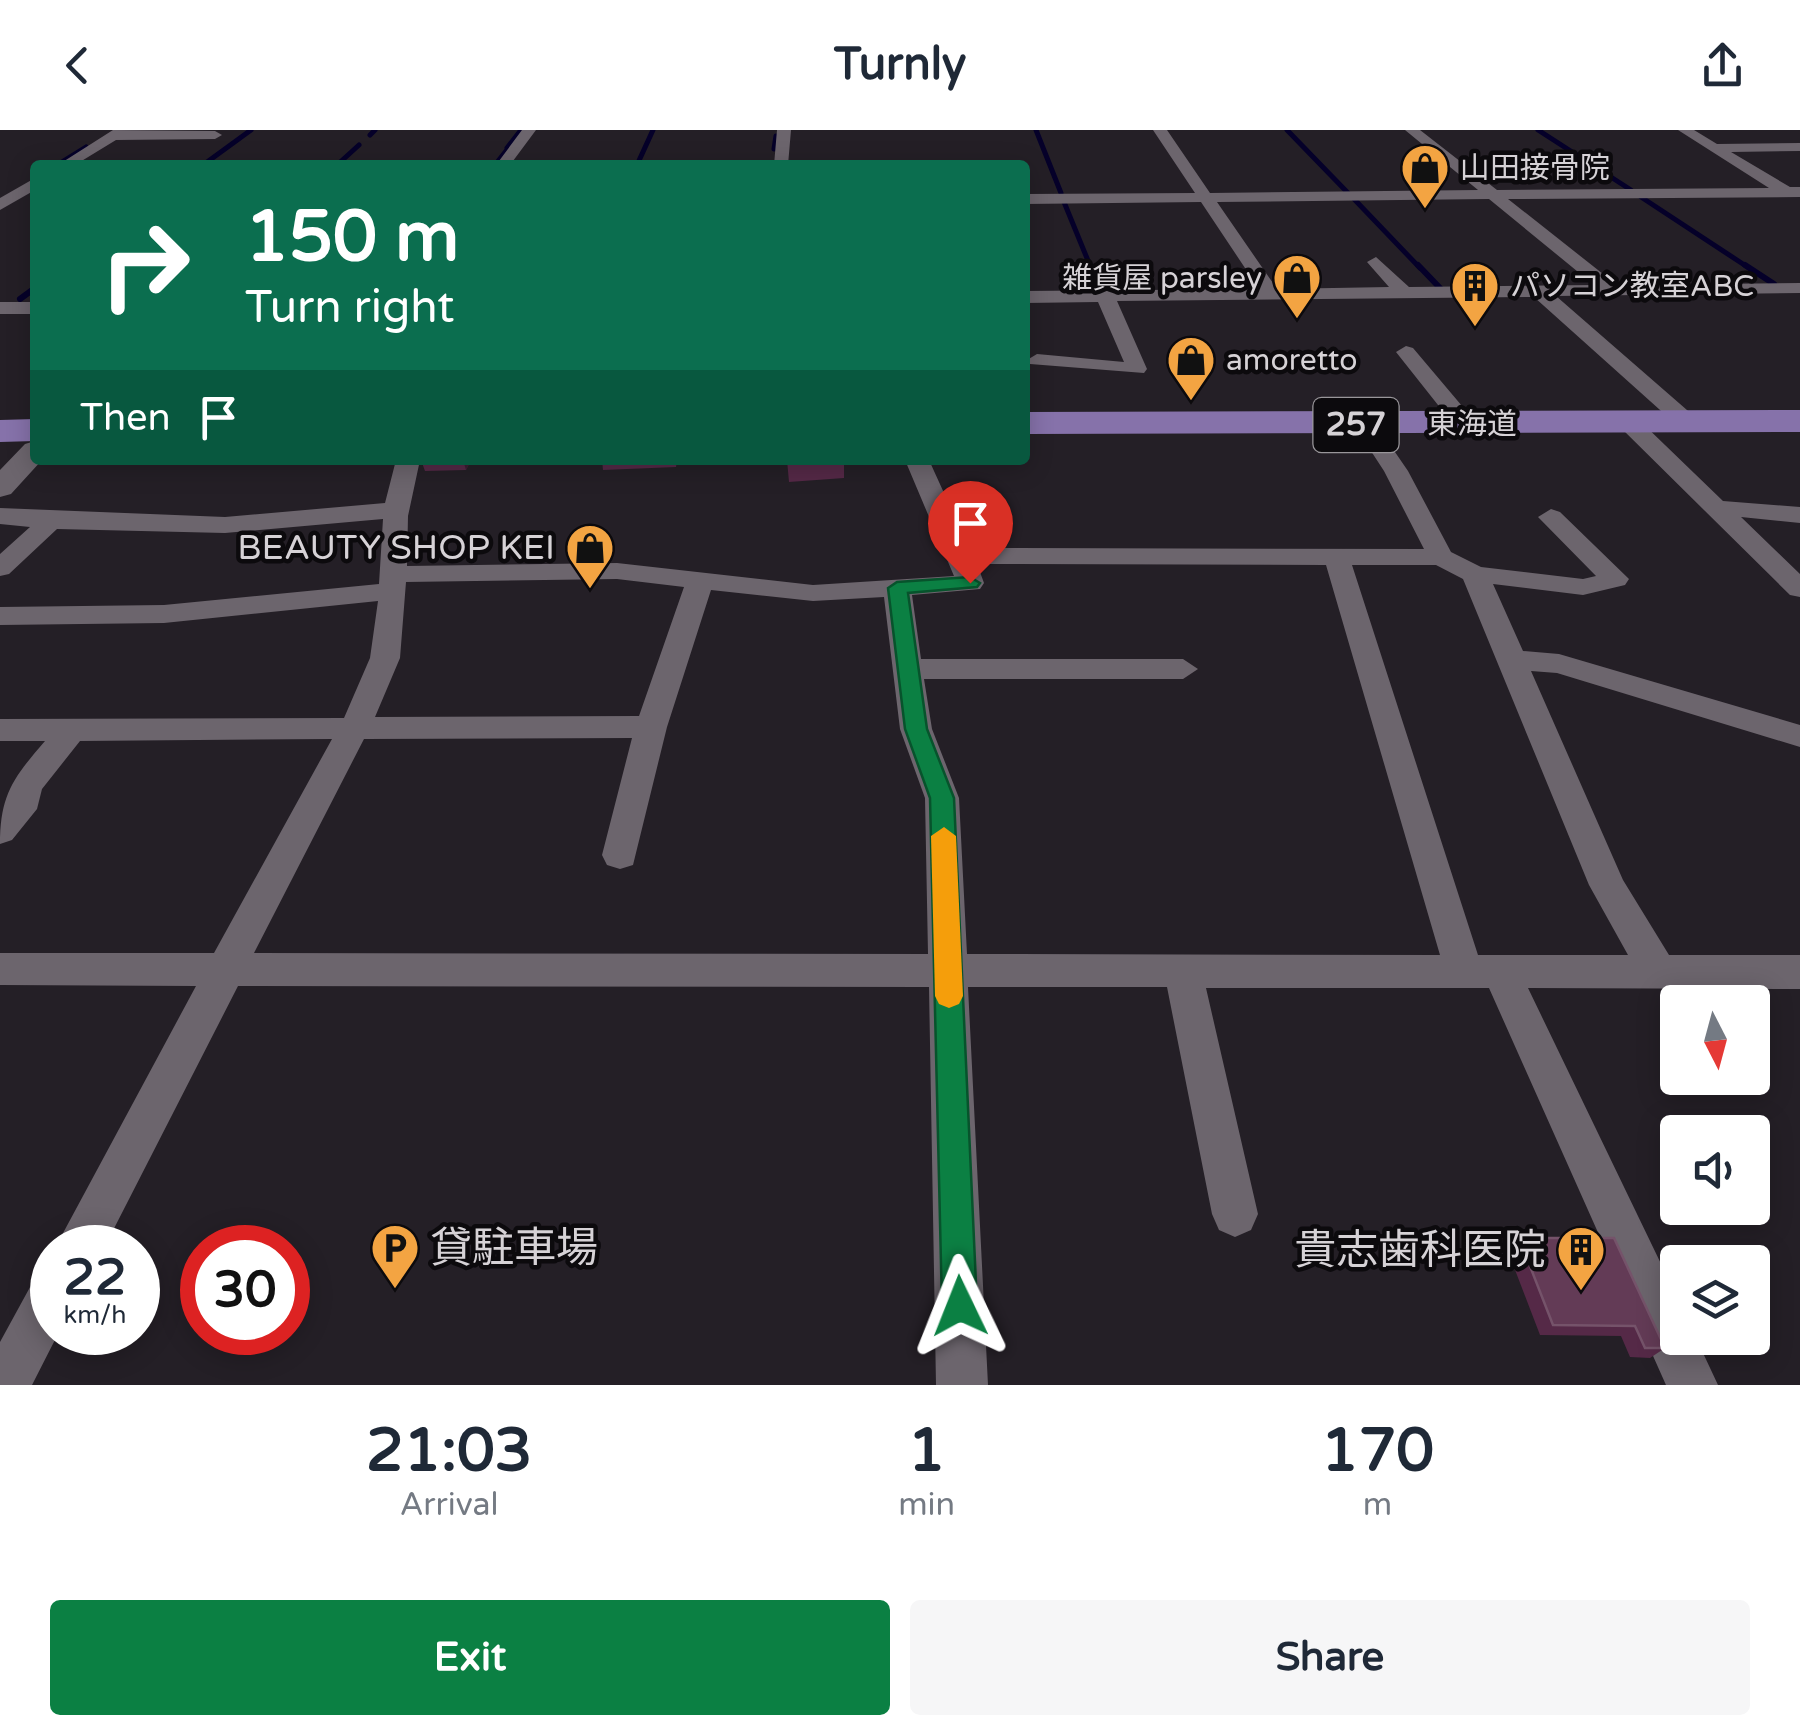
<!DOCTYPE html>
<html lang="en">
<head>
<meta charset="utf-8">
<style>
  body { margin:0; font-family:"Varela Round","Noto Sans JP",sans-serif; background:#f6f6f7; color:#1f2937; height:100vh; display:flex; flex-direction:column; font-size:38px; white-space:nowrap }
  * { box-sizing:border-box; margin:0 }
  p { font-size:32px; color:#747a83 }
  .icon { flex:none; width:55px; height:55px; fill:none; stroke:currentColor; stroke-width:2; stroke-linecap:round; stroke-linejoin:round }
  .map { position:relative; height:1255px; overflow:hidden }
  .sheet { display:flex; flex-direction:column; background:#fff; flex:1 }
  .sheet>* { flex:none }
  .hud { position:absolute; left:30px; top:30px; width:1000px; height:305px; border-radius:10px; box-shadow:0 5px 25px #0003; background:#0b6e4f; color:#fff; overflow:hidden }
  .needle { width:65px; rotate:174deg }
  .tools { position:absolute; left:1660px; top:855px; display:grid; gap:20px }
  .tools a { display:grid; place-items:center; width:110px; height:110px; border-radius:10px; background:#fff; box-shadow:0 5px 25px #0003; font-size:50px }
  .speed { position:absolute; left:30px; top:1095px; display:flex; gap:20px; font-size:50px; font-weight:700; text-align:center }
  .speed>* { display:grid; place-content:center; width:130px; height:130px; border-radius:50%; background:#fff; box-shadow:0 5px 25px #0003; line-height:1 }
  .speed small { font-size:25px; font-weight:400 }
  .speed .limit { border:15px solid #d22; background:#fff; color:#111 }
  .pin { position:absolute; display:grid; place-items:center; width:85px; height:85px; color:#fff; margin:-102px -42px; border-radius:50% 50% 50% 0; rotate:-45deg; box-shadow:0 0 10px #0007 }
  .pin .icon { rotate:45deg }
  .me { position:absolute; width:110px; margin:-55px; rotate:358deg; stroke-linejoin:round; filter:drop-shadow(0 0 8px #0008) }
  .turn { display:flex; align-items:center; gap:35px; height:210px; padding:0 50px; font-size:45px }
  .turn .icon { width:130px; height:130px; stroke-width:2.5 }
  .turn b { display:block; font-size:70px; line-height:85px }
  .then { display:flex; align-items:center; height:95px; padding:0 50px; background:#0003; gap:20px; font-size:38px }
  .eta { display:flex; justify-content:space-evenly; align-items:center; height:170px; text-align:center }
  .eta b { font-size:60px; font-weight:800; line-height:70px }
  .action { display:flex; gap:20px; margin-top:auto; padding:20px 50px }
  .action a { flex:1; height:115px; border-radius:10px; background:#0b8043; color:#fff; font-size:40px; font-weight:800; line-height:115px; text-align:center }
  .action a+a { background:#f6f6f7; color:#1f2937 }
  header { display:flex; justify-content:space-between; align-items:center; height:130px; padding:0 50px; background:#fff; font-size:45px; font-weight:800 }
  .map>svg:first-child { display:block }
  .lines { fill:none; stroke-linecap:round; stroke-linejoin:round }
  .stream-far1 { stroke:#050029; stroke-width:5 }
  .stream { stroke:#050029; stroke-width:6 }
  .minor { fill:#6c656d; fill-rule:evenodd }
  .tertiary { fill:#6c656d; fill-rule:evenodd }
  .trunk { fill:#8672aa; fill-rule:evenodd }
  .wall { fill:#552947 }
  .shaded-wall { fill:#3b1d33 }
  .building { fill:#633b56; stroke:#75536a; stroke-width:2.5 }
  .route { fill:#0b8043; stroke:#07532c; stroke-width:2.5 }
  .slow { fill:#f59e0b }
  .labels { text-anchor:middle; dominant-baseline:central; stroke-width:9; stroke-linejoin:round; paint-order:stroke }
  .far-poi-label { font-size:30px; fill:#d6d2d6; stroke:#0c0a0d; text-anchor:start }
  .far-street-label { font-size:30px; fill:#d6d2d6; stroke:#0c0a0d }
  .shield { fill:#0c0a0d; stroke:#99969a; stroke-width:2.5 }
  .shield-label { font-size:32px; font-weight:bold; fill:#d6d2d6 }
  .poi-label { font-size:35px; fill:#d6d2d6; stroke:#0c0a0d; text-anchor:end }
  .near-poi-label { font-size:42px; fill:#d6d2d6; stroke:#0c0a0d; text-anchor:start }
</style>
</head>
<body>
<header><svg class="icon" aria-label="back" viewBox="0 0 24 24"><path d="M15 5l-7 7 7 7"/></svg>Turnly<svg class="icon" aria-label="share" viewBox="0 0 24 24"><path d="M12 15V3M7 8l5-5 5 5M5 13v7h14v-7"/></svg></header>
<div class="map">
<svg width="1800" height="1255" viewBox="0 0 1800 1255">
  <rect width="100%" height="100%" fill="#241f26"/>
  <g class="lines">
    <path class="stream-far1" d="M 1036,0 L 1061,63
      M 1287,0 L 1348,63
      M 1538,0 L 1631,60
      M 370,5 L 375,0
      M 507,18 L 521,0
      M 774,19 L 776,6
      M 57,35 L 86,17
      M 203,35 L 251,0
      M 337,35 L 359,15
      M 495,35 L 506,21
      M 637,35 L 653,0
      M 1641,67 L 1749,138
      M 1354,69 L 1420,138
      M 1064,72 L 1091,138"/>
    <path class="stream" d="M 1090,135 L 1099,158
      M 1418,135 L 1440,158
      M 1745,135 L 1774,154
      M 20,169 L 35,158"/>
    <path class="minor" d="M 113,0 L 215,1 L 222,5 L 215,9 L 116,10 L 75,35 L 58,35 Z
      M 522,0 L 536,0 L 510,35 L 496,35 Z
      M 777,0 L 791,0 L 788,35 L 774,35 Z
      M 1153,0 L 1167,0 L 1210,63 L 1478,60 L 1405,0 L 1420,0 L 1497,60 L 1769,58 L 1678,0 L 1694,0 L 1717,14 L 1800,13 L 1800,21 L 1731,22 L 1790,57 L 1800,57 L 1800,67 L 1508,69 L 1617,155 L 1800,153 L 1800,163 L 1556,166 L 1695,287 L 1698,292 L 1687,299 L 1679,297 L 1534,167 L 1117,171 L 1147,239 L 1144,243 L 1030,234 L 1027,230 L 1037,224 L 1124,232 L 1098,172 L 1025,173 L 1025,161 L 1259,159 L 1201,72 L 1025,74 L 1025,64 L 1195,63 ZM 1489,69 L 1594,155 L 1409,157 L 1376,127 L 1367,132 L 1389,157 L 1277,159 L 1217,72 Z
      M 35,48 L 35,60 L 0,80 L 0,68 Z
      M 0,172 L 35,172 L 35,184 L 0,184 Z
      M 1406,216 L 1413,218 L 1473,289 L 1473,299 L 1457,299 L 1396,222 Z
      M 1628,285 L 1636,287 L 1723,371 L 1800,377 L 1800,393 L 1741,387 L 1800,444 L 1800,467 L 1790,465 L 1620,297 L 1617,292 Z
      M 1365,288 L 1373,290 L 1408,341 L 1451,422 L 1481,437 L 1583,449 L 1596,446 L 1538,387 L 1551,379 L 1560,382 L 1629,449 L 1625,455 L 1583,465 L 1493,454 L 1523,521 L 1559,524 L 1800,595 L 1800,617 L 1557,543 L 1531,541 L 1623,750 L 1669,825 L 1800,825 L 1800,859 L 1528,858 L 1678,1169 L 1678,1208 L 1696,1208 L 1718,1255 L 1666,1255 L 1489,858 L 1206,858 L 1258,1084 L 1251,1100 L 1235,1107 L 1219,1100 L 1212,1084 L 1167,857 L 968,857 L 988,1255 L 936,1255 L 929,857 L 238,856 L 104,1118 L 55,1118 L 196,856 L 0,855 L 0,823 L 214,823 L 332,609 L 80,611 L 42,659 L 37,679 L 12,710 L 0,714 C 0,665 13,648 45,611 L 0,611 L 0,589 L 344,588 L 370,528 L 378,471 L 164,493 L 0,495 L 0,477 L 164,475 L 379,454 L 383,389 L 225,403 L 57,399 L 9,444 L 0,446 L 0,424 L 30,397 L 0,394 L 0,378 L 225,387 L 385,373 L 396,330 L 420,330 L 408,386 L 407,436 L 617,433 L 813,455 L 954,446 L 905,330 L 929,330 L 969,418 L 1424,419 L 1384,341 L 1354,295 ZM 977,434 L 1326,435 L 1440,825 L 967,824 L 959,668 L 932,599 L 924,549 L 1183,549 L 1198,539 L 1183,529 L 921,529 L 912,465 L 980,459 L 984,453 ZM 1352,435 L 1436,435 L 1463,449 L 1589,755 L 1628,825 L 1478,825 ZM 617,449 L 684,457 L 639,586 L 375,587 L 400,528 L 406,452 ZM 711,460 L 813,471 L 884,467 L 900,599 L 925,668 L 928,824 L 254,823 L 364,609 L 632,608 L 602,725 L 607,735 L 620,739 L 633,735 L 667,597 Z
      M 52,1141 L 52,1202 L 59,1202 L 32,1255 L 0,1255 L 0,1212 L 35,1148 Z"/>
    <path class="tertiary" d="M 35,311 L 35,330 L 42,330 L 11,364 L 0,367 L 0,340 L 25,314 Z"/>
    <path class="trunk" d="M 1800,280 L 1800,302 L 1025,304 L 1025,282 Z
      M 35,289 L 35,311 L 0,312 L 0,290 Z"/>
  </g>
  <path class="wall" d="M 421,330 L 471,330 L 466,340 L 425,341 Z
    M 602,330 L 677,330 L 676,337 L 603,340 Z
    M 787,330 L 844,330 L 844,348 L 789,352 Z
    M 1519,1108 L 1665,1218 L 1650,1228 L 1630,1227 L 1621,1206 L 1540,1205 L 1507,1119 Z"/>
  <path class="shaded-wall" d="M 463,330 L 471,330 L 466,340 Z"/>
  <path class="building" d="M 602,330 L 675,330 L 602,333 Z
    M 787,330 L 840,330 L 788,333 Z
    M 1519,1108 L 1614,1108 L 1665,1218 L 1645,1218 L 1635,1196 L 1553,1195 Z"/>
  <path class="route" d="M 970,447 L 980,453 L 977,457 L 908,463 L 927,599 L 954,668 L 977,1176 L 972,1188 L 960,1193 L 947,1188 L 942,1176 L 930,668 L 905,599 L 888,458 L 897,452 Z"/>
  <path class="slow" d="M 944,697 L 956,706 L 963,866 L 959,874 L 949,878 L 939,874 L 935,866 L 931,706 Z"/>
  <defs>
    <g id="shop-pin" transform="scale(2.5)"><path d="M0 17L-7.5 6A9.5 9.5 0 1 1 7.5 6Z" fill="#f3a442" stroke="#0c0a0d"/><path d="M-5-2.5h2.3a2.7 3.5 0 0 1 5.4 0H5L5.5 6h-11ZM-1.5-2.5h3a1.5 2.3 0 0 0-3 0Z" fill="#111"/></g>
    <g id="building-pin" transform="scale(2.5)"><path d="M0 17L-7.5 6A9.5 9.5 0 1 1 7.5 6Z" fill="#f3a442" stroke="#0c0a0d"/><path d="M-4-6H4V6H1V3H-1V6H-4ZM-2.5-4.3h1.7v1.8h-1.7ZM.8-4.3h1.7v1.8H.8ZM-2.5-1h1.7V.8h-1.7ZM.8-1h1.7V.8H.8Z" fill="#111"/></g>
    <g id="parking-pin" transform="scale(2.5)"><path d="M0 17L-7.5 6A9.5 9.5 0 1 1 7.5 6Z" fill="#f3a442" stroke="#0c0a0d"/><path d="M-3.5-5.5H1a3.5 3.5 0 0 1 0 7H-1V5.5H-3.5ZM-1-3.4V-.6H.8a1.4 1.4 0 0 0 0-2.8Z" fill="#111"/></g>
  </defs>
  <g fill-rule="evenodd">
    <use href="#shop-pin" x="1425" y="38"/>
    <use href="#shop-pin" x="1297" y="148"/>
    <use href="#building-pin" x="1475" y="156"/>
    <use href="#shop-pin" x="1191" y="230"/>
    <use href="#shop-pin" x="590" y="418"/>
    <use href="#parking-pin" x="395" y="1118"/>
    <use href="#building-pin" x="1581" y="1120"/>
  </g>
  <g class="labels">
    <g class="far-poi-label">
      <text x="1460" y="38">山田接骨院</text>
      <text x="1262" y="148" text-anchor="end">雑貨屋 parsley</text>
      <text x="1510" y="156">パソコン教室ABC</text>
      <text x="1226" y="230">amoretto</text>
    </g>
    <g class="far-street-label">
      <text x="1472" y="294">東海道</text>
    </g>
    <rect class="shield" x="1313.5" y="268" width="85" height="54" rx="8"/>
    <g class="shield-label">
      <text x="1356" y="295">257</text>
    </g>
    <g class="poi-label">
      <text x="555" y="418">BEAUTY SHOP KEI</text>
    </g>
    <g class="near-poi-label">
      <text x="430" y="1118">貸駐車場</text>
      <text x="1546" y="1120" text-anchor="end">貴志歯科医院</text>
    </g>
  </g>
</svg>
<div class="tools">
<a><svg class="needle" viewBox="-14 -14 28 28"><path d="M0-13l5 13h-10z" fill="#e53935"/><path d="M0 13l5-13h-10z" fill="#747a83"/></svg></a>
<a><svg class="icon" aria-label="sound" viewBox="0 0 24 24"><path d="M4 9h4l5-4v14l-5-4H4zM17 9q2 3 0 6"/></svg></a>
<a><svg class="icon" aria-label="layers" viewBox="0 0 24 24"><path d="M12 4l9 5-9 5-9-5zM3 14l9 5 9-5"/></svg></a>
</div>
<div class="speed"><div>22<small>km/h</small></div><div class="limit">30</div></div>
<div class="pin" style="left:970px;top:453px;background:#d93025"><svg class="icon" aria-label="arrive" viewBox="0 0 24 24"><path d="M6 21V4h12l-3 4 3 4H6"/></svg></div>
<svg class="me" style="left:960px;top:1176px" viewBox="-20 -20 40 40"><path d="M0-17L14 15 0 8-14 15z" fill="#0b8043" stroke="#fff" stroke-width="4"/></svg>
<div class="hud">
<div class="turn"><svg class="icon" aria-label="right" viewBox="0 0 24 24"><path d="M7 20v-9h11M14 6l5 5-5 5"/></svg><div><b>150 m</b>Turn right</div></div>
<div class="then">Then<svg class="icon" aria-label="arrive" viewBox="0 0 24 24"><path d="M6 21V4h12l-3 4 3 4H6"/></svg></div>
</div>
</div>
<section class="sheet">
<div class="eta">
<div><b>21:03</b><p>Arrival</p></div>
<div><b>1</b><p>min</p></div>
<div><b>170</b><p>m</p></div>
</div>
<div class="action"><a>Exit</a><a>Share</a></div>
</section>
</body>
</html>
